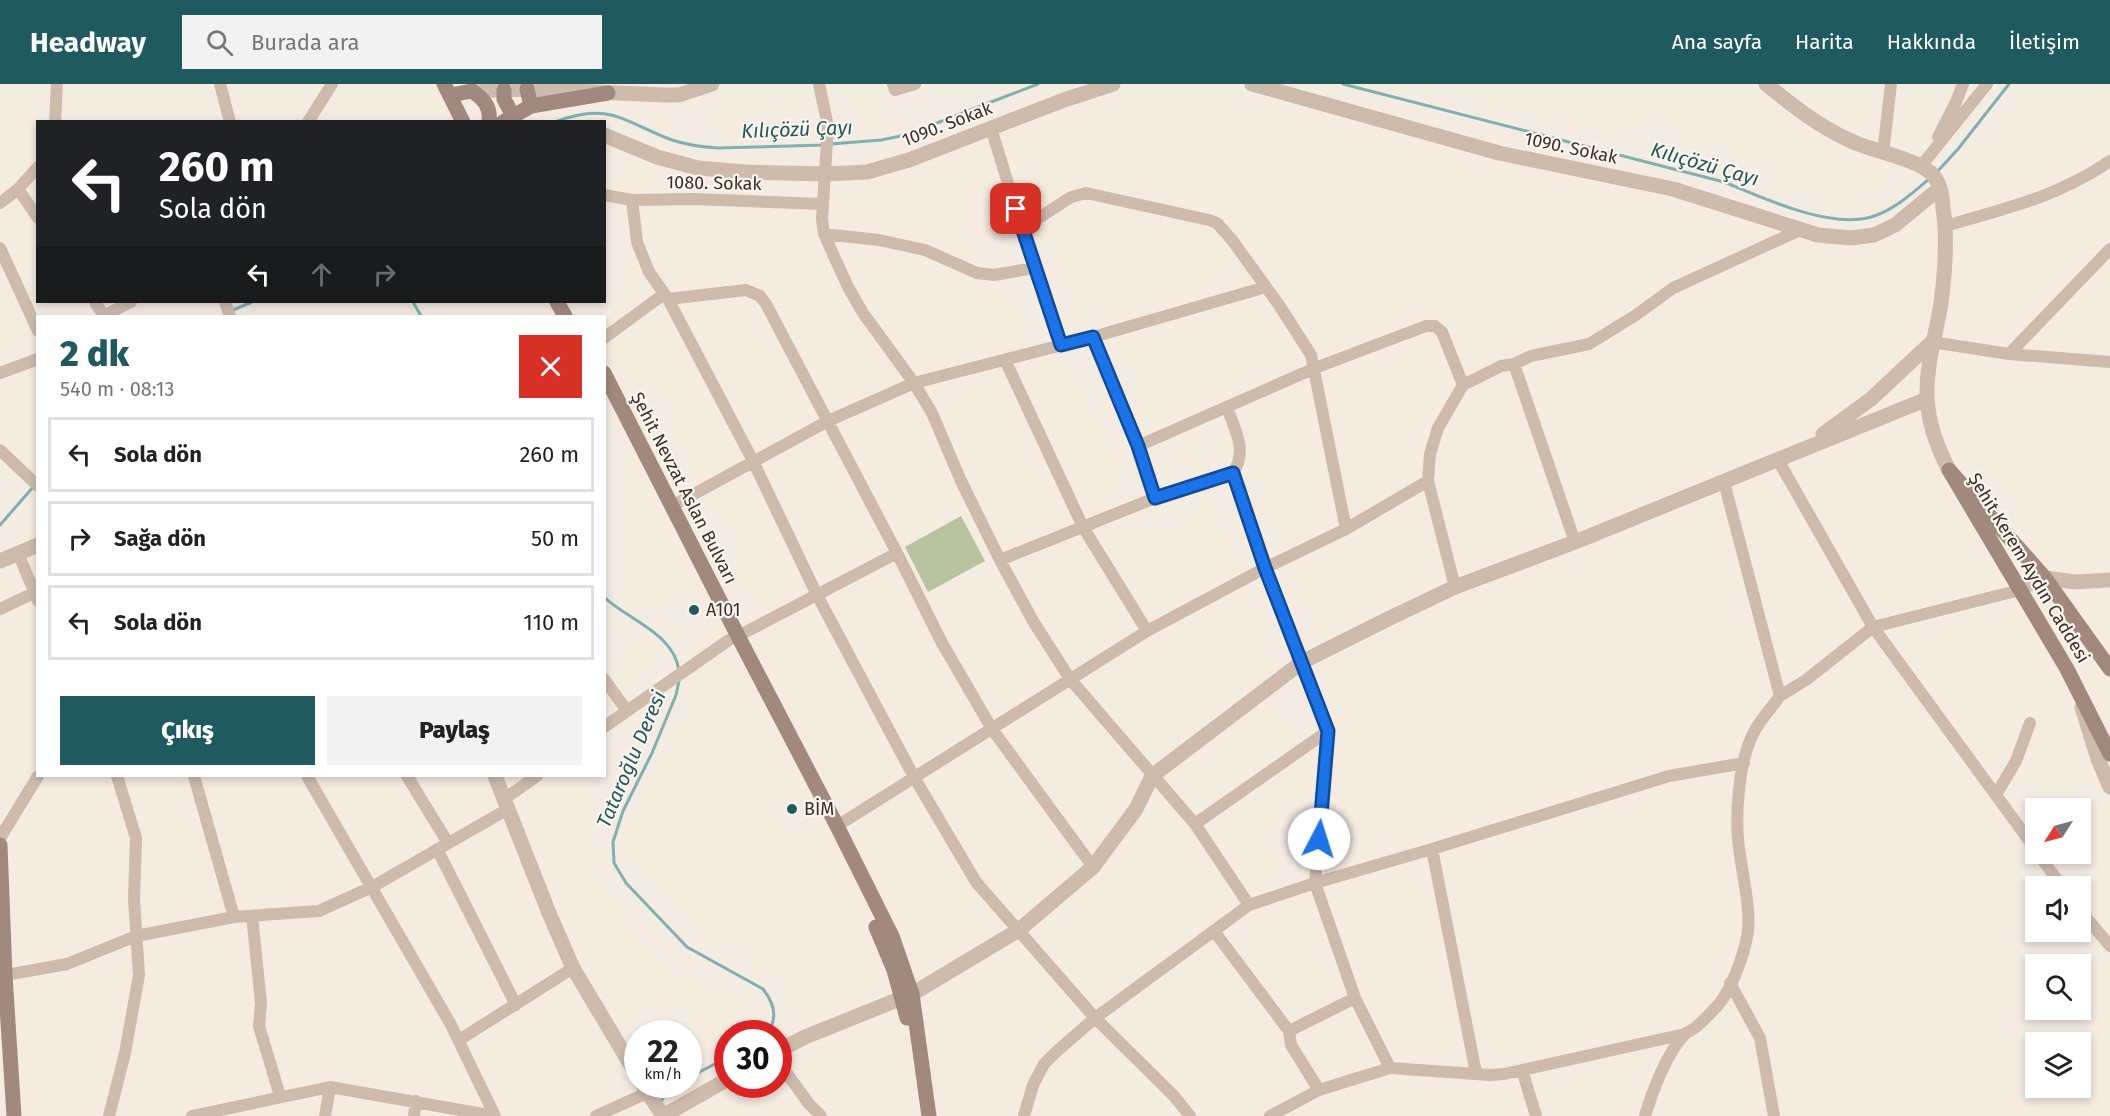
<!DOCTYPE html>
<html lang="tr">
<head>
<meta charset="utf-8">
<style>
  body { margin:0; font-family:"Fira Sans",sans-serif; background:#f2f2f2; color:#222; height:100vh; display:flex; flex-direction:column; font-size:22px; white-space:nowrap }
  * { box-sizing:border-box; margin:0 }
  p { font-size:20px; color:#767676 }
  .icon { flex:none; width:33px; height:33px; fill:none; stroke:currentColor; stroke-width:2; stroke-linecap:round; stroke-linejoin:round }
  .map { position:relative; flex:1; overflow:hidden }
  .details { position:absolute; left:36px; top:231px; width:570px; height:462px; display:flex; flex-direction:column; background:#fff; border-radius:0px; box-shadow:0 3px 9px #0003 }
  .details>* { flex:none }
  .banner { position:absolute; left:36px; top:36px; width:570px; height:183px; border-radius:0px; box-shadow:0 3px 9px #0003; background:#202124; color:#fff; overflow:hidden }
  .needle { width:39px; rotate:234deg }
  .controls { position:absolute; left:2025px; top:714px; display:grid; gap:12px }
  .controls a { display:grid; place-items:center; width:66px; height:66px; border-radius:0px; background:#fff; box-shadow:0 3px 9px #0003; font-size:30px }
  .speed { position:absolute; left:624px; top:936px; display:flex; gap:12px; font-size:30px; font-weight:700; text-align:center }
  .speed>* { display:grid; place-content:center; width:78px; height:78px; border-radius:50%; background:#fff; box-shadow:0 3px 9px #0003; line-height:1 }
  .speed small { font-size:15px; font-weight:400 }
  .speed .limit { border:9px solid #d22; background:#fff; color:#111 }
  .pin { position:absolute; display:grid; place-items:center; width:51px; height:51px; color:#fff; margin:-26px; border-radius:12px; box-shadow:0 3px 9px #0006 }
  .me { position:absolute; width:66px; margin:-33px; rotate:5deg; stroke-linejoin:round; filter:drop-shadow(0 0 4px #0008) }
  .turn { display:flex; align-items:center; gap:21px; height:126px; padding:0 24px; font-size:27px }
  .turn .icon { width:78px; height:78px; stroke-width:2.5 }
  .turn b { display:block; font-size:42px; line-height:51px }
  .lanes { display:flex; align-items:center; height:57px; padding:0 24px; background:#0003; justify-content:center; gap:30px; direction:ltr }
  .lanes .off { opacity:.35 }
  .round { display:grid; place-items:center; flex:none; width:63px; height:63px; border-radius:0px; background:#f2f2f2 }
  .headline { display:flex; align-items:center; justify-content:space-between; height:102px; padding:0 24px }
  h1 { font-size:36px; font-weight:800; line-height:45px; color:#1f5a5e }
  .primary-button { display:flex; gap:12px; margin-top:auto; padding:12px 24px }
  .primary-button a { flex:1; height:69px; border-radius:0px; background:#1f5a5e; color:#fff; font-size:24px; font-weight:800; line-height:69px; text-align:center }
  .primary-button a+a { background:#f2f2f2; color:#222 }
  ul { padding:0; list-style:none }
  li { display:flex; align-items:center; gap:18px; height:75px; margin:0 12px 9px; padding:0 12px; border:3px solid #e0e0e0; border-radius:0px }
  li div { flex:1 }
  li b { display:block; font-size:22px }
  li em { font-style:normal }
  header { display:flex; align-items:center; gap:36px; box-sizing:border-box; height:84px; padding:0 30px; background:#1f5a5e; color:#fff }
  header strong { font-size:28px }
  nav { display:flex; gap:33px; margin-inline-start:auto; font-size:21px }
  .search { width:420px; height:54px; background:#f2f2f2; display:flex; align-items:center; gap:15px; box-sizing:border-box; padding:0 21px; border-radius:0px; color:#767676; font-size:22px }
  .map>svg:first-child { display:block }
  .green { fill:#b8c4a0 }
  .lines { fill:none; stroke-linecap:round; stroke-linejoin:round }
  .stream { stroke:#7fb0b2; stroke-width:3 }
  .minor { stroke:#cdbbac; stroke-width:12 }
  .tertiary { stroke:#cdbbac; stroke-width:15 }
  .secondary { stroke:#a18a7d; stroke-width:15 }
  .route-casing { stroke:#114b97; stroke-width:15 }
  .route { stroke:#1a73e8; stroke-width:10 }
  .poi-dot { fill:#1f5a5e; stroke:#fbf5ee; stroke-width:2 }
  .labels { text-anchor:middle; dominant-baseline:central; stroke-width:4.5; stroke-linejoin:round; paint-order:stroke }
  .street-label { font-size:18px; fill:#3b302b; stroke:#fbf5ee }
  .poi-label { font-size:18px; fill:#3b302b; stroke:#fbf5ee; text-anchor:start }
  .water-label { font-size:20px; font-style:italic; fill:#1f5a5e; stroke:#fbf5ee }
</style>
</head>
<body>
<header>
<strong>Headway</strong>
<div class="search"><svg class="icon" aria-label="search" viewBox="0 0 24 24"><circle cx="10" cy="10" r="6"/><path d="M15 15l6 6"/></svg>Burada ara</div>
<nav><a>Ana sayfa</a><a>Harita</a><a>Hakkında</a><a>İletişim</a></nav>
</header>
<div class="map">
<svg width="2110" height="1032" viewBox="0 0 2110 1032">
  <rect width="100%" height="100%" fill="#f4ebe1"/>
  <path class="green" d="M 961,432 L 985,477 L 928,508 L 905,463 Z"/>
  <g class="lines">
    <path class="stream" d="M 1343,0 L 1724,98 C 1763,114 1829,145 1871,133 C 1893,127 1911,110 1929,95
      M 555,38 C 610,17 624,38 672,56 C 687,61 702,63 718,64 L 825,61
      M 831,60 L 881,56 L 906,51 L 1038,0
      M 1936,89 L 1958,65 L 2009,0
      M 413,218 L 421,232
      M 233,226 L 252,218
      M 0,441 L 34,402
      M 604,513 C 628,536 675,550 679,587
      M 679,597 L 676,611 L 652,669 L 623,727 L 613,758 L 614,779 L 626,799 L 687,863 L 763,905 C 774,919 779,935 766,950
      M 688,994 L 728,973
      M 660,1019 L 669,1004 L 675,1000"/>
    <path class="minor" d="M 220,0 L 230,38
      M 819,0 L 828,42 L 822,135 L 824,150 L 848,203 L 863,229 L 914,299 L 932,329 L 961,397 L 1000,476 L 1033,537 L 1070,595 L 1195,740 L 1249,821
      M 893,0 L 895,6 L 915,0
      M 55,38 L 57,0
      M 308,38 L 332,0
      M 991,44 L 1034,184 L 1061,261
      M 1938,53 L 1956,18 L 1963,0
      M 1883,69 L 1891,0
      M 1922,81 L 1987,0
      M 18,105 L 38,134
      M 604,111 L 632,116 L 693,115 L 823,120
      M 632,116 L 637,158 L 649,188 L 668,215 L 753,377 L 817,511 L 914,693 L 976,798 L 1095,934 L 1174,1012 L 1190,1032
      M 0,119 L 18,105 L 38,83
      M 1946,142 C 2006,124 2058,113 2110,77
      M 1022,145 L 1071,113 L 1086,109 L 1209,136 L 1217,139 L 1232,156 L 1279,221 L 1311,271 L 1346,445
      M 824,150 L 879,156 L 925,166 L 977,189 L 994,191 L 1034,184
      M 0,164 L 38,247
      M 668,215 L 746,206 L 760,212 L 766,220 L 897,469 L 942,559 L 992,645 L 1093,783
      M 95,218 L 104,232
      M 225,218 L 230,232
      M 103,232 L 131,218
      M 1093,253 L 1138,362 L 1155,414
      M 604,254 L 664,210
      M 1932,258 L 2009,270 L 2110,278
      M 2009,270 L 2110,165
      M 1005,276 L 1083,443 L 1147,547
      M 1514,280 L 1531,272 L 1589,260 L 1636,231 L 1673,204 L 1800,146
      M 0,289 L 38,275
      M 1463,301 L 1501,282 L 1514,280 L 1575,458
      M 1227,323 C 1235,347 1248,366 1233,389 L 1265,484 L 1328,647 L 1315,799 L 1355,914 L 1390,984 L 1490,991 L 1504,990 L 1685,950
      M 1138,362 L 1315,284 L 1426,242 L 1435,242 L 1442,248 L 1463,301 L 1438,344 L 1430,370 L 1428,397 L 1455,503
      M 0,366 L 38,402
      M 1778,376 L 1873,543 L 2036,766
      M 672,422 L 828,337 L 914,299 L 1093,253 L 1266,203
      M 18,469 L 38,517
      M 1000,476 L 1155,414 L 1233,389
      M 0,525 L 34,509
      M 738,552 L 897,469
      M 604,595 L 627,627
      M 1780,612 L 1806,596 L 1873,543 L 2020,506 L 2045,494
      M 604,643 L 729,556
      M 194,692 L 234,833
      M 307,692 L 450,939 L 495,1032
      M 407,692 L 448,759
      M 1996,711 L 2016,677 L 2030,639
      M 504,715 L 537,692
      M 1195,740 L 1328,647
      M 837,742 L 1147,547 L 1265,484 L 1346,445 L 1428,397
      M 0,754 L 38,692
      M 437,765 L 516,921
      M 1432,765 L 1476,989
      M 2038,770 L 2062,802
      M 2080,826 L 2110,862
      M 252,832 L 261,919 L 259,942 L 280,1012
      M 1214,847 L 1289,947 L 1355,914
      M 0,892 L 67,880 L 136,852 L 234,833 L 319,827 L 372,803 L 508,725
      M 1730,899 L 1760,954 L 1774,1032
      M 1289,947 L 1291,961 L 1319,1006
      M 459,956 L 573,884
      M 778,977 L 809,1020 L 821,1032
      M 1522,986 L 1536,1032
      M 109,1032 L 125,969 L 139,891 L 134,815 L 136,754 L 117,692
      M 192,1032 L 330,1003 L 494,1032
      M 325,1032 L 330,1003
      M 414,1032 L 416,1017
      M 596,1032 L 647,1009
      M 1024,1032 L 1033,1001 L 1044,980 L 1056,968 L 1095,934 L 1249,821 L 1315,799 L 1432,765 L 1669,692 L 1744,679
      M 1270,1032 L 1319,1006 L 1390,984
      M 1645,1032 C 1652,1008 1667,968 1685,950 C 1688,947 1693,946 1696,943 C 1704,936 1712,928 1719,920 C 1732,904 1743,873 1747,853 C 1752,832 1743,793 1740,771 C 1734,737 1738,676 1755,646 C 1762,634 1772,623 1780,612 L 1724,398"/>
    <path class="tertiary" d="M 1252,0 L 1499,69 L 1673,105 L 1818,151 L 1851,154 L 1874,151 L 1895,141 L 1940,104
      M 1766,0 C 1792,21 1818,42 1849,56 C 1871,67 1916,74 1932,90 C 1941,100 1942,111 1943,124 C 1948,155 1945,188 1941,219 C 1936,251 1926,280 1927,313 C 1928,340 1937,363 1949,386
      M 472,7 L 527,5 L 664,11 L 679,11 L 712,0
      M 604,51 L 657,73 L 698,84 L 745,88 L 825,90 L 867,88 L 909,76 L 1064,16 L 1113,0
      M 1823,350 L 1871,315 L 1932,258
      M 0,477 L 38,461
      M 2045,494 L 2075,498 L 2110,496
      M 2082,623 L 2098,675 L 2110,703
      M 495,692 L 549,829 L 573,884 L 638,993
      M 778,967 L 805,953 L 912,910 L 1019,846 L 1093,783 L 1136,725 L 1152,692 L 1302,578 L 1390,534 L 1455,503 L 1575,458 L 1927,315
      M 642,1000 L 663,1032
      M 663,1032 L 728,995"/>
    <path class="secondary" d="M 444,0 L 463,38
      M 527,5 L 531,22
      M 504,6 L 504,15 L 513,32
      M 451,11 L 472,7 C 484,15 491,23 489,38
      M 503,38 L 531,22 L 608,9
      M 557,218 L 565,232
      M 604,289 L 738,552 L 837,742 L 892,852 L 912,910 L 929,1032
      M 2110,585 L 2045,494 L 1949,386 L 2067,585 L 2110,670
      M 0,761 L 5,891 L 14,1032
      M 876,843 L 894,886 L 907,934"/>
  </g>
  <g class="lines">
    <g class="route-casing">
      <path id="route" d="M 1016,125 L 1061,261 L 1093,253 L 1138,362 L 1155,414 L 1233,389 L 1265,484 L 1328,647 L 1319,755"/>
    </g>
    <use href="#route" class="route"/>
  </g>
  <g class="poi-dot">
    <circle cx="694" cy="526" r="6"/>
    <circle cx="792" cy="725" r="6"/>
  </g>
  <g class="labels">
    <g class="street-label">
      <text transform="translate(947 40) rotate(-21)">1090. Sokak</text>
      <text transform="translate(1571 64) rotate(12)">1090. Sokak</text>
      <text transform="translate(714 99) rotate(1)">1080. Sokak</text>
      <text transform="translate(684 404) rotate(63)">Şehit Nevzat Aslan Bulvarı</text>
      <text transform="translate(2029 484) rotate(59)">Şehit Kerem Aydın Caddesi</text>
    </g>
    <g class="poi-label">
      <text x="706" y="526">A101</text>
      <text x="804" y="725">BİM</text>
    </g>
    <g class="water-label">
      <text transform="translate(797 45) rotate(-2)">Kılıçözü Çayı</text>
      <text transform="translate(1705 80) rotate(16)">Kılıçözü Çayı</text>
      <text transform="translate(631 675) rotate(-67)">Tataroğlu Deresi</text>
    </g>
  </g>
</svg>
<div class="controls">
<a><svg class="needle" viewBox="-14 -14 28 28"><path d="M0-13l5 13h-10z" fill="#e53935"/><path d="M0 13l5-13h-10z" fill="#767676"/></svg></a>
<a><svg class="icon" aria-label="sound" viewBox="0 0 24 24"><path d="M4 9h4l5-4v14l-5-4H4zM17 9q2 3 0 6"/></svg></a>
<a><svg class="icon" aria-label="search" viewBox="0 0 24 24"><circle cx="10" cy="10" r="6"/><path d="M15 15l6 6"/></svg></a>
<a><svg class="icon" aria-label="layers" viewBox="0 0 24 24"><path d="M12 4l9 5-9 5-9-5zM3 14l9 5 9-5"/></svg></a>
</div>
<div class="speed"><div>22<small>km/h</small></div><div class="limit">30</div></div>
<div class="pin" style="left:1016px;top:125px;background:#d93025"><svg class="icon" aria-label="arrive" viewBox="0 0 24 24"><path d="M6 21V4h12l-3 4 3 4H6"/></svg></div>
<svg class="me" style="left:1319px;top:755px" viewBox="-20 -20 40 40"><circle r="19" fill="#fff"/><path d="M0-13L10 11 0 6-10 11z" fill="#1a73e8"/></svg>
<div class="banner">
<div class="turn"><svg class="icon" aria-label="left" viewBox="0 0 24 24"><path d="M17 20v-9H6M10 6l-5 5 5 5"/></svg><div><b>260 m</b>Sola dön</div></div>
<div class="lanes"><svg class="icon" aria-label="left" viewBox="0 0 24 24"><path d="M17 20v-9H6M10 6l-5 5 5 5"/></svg><svg class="icon off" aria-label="ahead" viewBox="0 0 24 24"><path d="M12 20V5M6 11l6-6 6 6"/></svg><svg class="icon off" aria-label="right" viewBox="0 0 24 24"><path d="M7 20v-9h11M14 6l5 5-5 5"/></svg></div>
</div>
<section class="details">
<div class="headline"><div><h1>2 dk</h1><p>540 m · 08:13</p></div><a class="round" style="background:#d93025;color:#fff"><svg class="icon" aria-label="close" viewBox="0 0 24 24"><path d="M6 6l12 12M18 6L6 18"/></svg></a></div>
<ul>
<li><svg class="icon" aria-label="left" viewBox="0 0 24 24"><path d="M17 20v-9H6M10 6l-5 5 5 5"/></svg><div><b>Sola dön</b></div><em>260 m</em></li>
<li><svg class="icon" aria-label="right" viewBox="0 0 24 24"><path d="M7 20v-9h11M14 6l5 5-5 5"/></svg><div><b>Sağa dön</b></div><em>50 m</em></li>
<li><svg class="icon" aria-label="left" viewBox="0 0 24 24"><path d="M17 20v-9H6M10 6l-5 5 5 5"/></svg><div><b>Sola dön</b></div><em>110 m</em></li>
</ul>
<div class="primary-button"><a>Çıkış</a><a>Paylaş</a></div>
</section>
</div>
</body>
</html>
